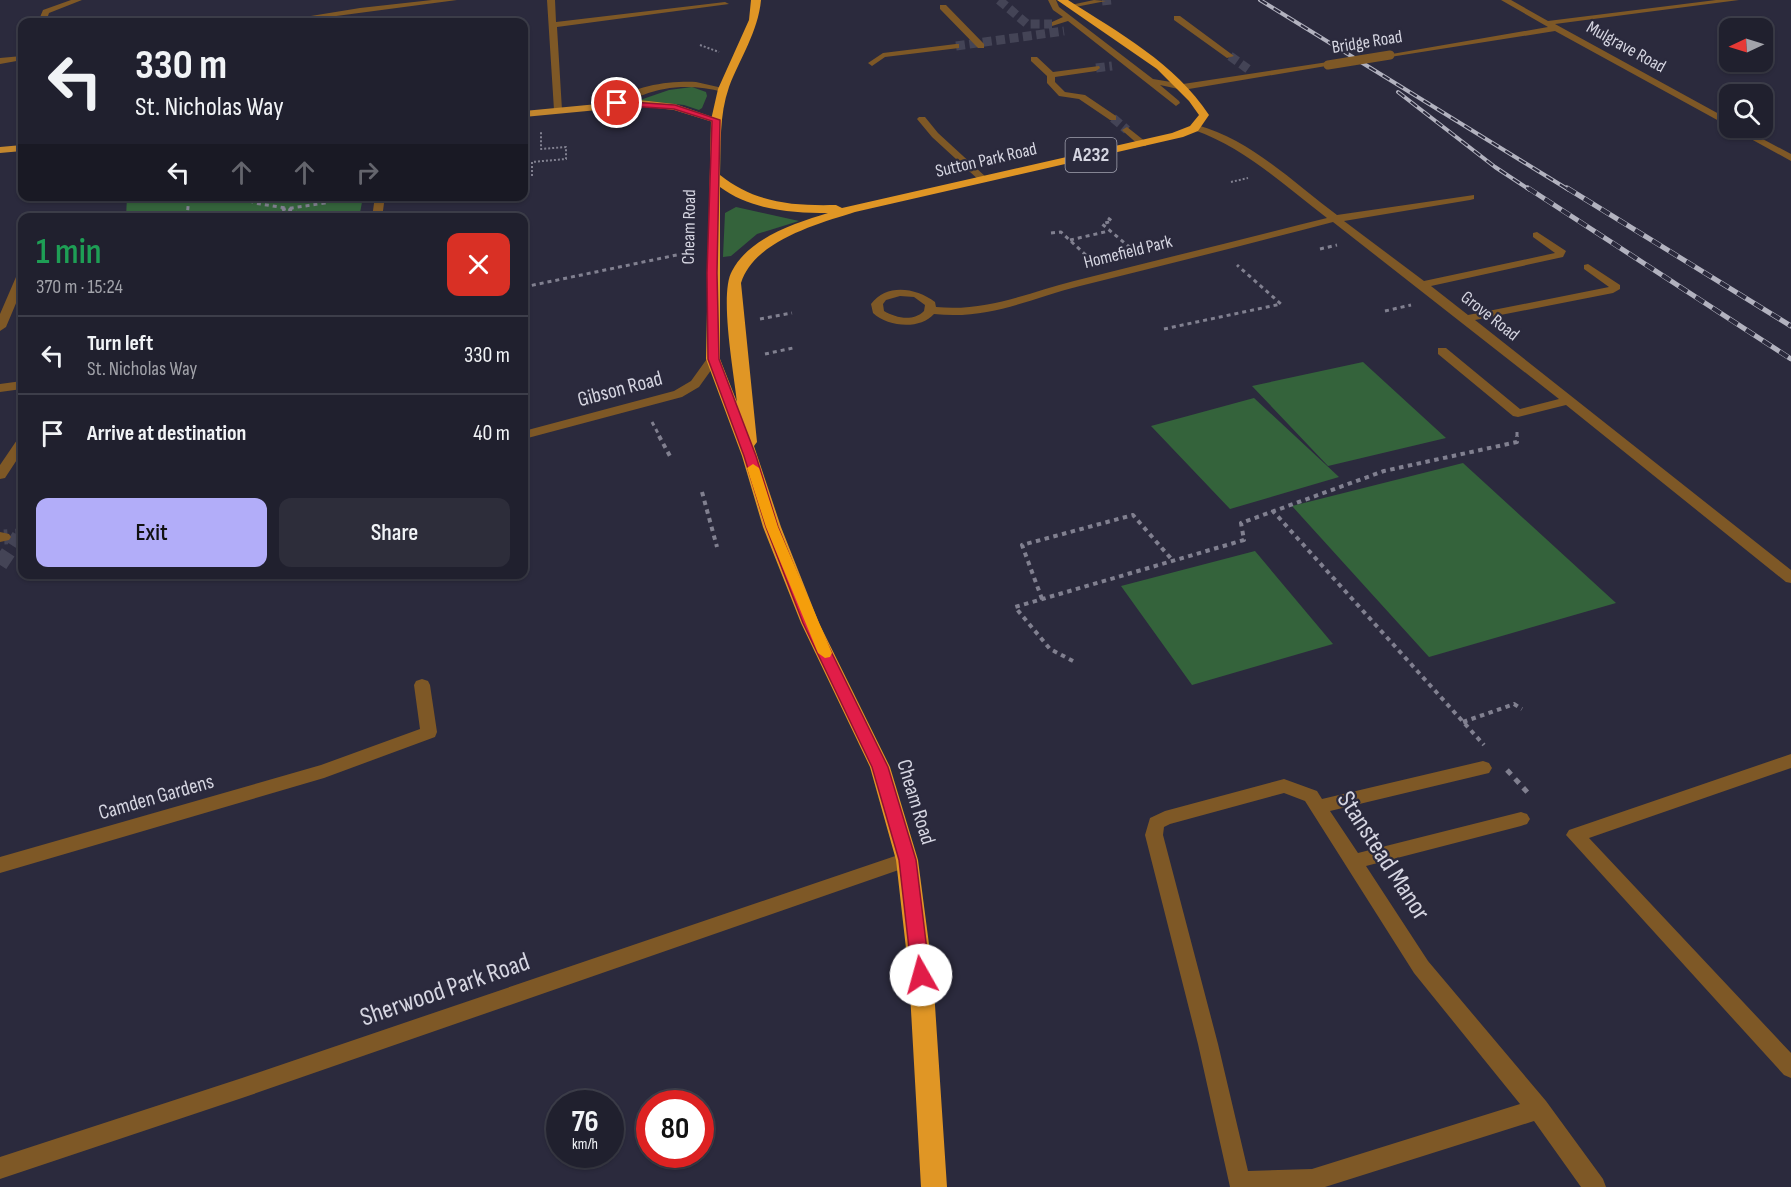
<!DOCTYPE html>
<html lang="en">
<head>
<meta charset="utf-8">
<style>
  body { margin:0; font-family:"Sofia Sans Condensed",sans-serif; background:#2d2d3a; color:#f1f3f6; height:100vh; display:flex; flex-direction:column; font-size:22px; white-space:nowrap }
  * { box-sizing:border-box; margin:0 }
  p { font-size:20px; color:#a2a3aa }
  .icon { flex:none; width:33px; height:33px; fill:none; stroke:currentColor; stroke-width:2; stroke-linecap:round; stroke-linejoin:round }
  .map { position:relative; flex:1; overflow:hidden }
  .panel { position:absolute; left:18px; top:213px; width:510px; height:366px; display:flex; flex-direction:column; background:#20202e; border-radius:12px; box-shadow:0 2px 4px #0004,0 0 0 2px #3d3e4a }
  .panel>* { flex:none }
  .banner { position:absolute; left:18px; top:18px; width:510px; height:183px; border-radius:12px; box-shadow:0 2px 4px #0004,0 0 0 2px #3d3e4a; background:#20202e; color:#f1f3f6; overflow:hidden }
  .needle { width:39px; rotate:266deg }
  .tools { position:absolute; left:1719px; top:18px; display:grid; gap:12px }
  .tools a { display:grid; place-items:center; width:54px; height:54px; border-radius:12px; background:#20202e; box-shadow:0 2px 4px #0004,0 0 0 2px #3d3e4a; font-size:30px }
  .speed { position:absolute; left:546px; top:1090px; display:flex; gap:12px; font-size:30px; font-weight:700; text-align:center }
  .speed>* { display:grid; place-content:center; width:78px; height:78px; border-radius:50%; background:#20202e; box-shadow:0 2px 4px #0004,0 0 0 2px #3d3e4a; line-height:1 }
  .speed small { font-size:15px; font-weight:400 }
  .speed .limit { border:9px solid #d22; background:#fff; color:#111 }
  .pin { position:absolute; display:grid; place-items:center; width:51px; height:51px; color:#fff; margin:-26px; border:3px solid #fff; border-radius:50%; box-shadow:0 2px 6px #0007 }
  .me { position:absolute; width:66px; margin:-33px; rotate:353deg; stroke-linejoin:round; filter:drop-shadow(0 0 4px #0008) }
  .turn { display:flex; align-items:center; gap:21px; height:126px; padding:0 18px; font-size:27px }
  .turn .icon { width:78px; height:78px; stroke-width:2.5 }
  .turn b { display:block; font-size:42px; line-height:51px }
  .lanes { display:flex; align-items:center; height:57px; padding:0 18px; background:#0003; justify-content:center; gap:30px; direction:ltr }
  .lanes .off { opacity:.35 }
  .round { display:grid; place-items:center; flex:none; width:63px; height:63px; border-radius:12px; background:#2d2d3a }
  .head { display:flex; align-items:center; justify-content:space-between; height:102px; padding:0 18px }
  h1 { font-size:36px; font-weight:600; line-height:45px; color:#1e9e55 }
  .button { display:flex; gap:12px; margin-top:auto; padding:12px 18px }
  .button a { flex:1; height:69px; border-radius:12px; background:#b2adf9; color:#111; font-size:24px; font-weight:600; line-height:69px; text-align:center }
  .button a+a { background:#2d2d3a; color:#f1f3f6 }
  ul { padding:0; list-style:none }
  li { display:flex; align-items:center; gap:18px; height:78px; padding:0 18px; border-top:2px solid #3d3e4a }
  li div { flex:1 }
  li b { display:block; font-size:22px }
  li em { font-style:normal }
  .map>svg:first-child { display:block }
  .green { fill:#34633b }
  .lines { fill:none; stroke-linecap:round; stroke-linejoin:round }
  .minor-tunnel-far1 { stroke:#444456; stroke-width:9; stroke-dasharray:9 4.5; stroke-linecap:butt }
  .minor-tunnel { stroke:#444456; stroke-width:15; stroke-dasharray:15 8; stroke-linecap:butt }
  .path-far3 { stroke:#818090; stroke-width:2; stroke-dasharray:2 2; stroke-linecap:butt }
  .path-far2 { stroke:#818090; stroke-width:3; stroke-dasharray:4 4; stroke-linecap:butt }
  .path-far1 { stroke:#818090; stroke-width:4; stroke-dasharray:4.5 4.5; stroke-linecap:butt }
  .path { stroke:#818090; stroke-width:5; stroke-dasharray:6 6; stroke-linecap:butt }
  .minor { fill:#7e5826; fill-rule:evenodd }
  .major { fill:#c2862e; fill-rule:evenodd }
  .highway { fill:#e09625; fill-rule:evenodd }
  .rail-far1-casing { stroke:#b2b2bf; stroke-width:4 }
  .rail-casing { stroke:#b2b2bf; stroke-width:5 }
  .rail-far1 { stroke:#2b2a3d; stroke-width:2; stroke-dasharray:8; stroke-linecap:butt }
  .rail { stroke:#2b2a3d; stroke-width:4; stroke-dasharray:10; stroke-linecap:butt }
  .minor-bridge { stroke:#7e5826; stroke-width:9 }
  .route { fill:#e11d48; stroke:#92132f; stroke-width:1.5 }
  .slow { fill:#f59e0b }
  .labels { text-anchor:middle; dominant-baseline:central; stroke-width:4.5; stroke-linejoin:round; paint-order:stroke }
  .far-street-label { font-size:18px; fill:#d5d5e1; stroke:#2b2a3d }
  .shield { fill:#2b2a3d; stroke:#a2a2b0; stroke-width:1.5 }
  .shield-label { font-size:20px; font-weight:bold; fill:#d5d5e1 }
  .street-label { font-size:21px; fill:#d5d5e1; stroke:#2b2a3d }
  .near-street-label { font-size:26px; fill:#d5d5e1; stroke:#2b2a3d }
</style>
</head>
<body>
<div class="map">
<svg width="1791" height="1187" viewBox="0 0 1791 1187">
  <rect width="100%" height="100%" fill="#2b2a3d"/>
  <path class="green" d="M 692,87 L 706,92 L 707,96 L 702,108 L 699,110 L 684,105 L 640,100 L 669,90 Z
    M 127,197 L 127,196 L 363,197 L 359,218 L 126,217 Z
    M 736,207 L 799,221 L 757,234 L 731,256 L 723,257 L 725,213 Z
    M 1363,362 L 1446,438 L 1328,466 L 1252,386 Z
    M 1254,398 L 1339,477 L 1230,509 L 1151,426 Z
    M 1463,463 L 1616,603 L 1429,657 L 1292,506 Z
    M 1255,551 L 1333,644 L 1192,685 L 1121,586 Z"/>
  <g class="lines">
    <path class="minor-tunnel-far1" d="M 999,0 L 1027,24 L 1052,24
      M 1102,1 L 1112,0
      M 956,46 L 1064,31
      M 1230,56 L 1248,69
      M 1096,68 L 1112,66
      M 1113,118 L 1127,130"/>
    <path class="minor-tunnel" d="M 0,565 L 19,536 L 4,537"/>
    <path class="path-far3" d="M 700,45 L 719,52
      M 532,176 L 532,162 L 566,159 L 566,147 L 541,149 L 541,131
      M 1231,182 L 1248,178"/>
    <path class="path-far2" d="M 243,196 L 254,203 L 286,208 L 309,218
      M 187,218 L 189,196
      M 268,218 L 285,209 L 325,203 L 336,196
      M 1108,218 L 1112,221 L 1102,224 L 1133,250
      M 1051,233 L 1061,232 L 1090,259
      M 1070,240 L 1109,231
      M 1320,249 L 1337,245
      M 524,287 L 691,252
      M 1385,311 L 1411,305
      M 760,319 L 792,313
      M 1164,329 L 1281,304 L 1237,265
      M 765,354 L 793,348
      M 652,422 L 660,437
      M 1517,432 L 1517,437"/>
    <path class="path-far1" d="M 659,436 L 671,458
      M 702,492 L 717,547
      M 1272,510 L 1484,745
      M 1042,599 L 1022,545 L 1133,515 L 1174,562
      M 1073,661 L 1050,649 L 1015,607 L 1244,540 L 1241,523 L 1384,471 L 1517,442 L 1517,436
      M 1463,722 L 1514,704 L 1522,709"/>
    <path class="path" d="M 1507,770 L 1529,794"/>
    <path class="minor" d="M 71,0 L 82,0 L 49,13 L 46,22 L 38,22 L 43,10 Z
      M 432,0 L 457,0 L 291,22 L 274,22 L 360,8 Z
      M 547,0 L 555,0 L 556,22 L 725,2 L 729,4 L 557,27 L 562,110 L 558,113 L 554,110 Z
      M 1048,0 L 1056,0 L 1059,7 L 1153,79 L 1183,84 L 1328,62 L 1332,65 L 1183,90 L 1160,85 L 1179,101 L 1180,103 L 1176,106 L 1068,21 L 1052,26 L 1052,22 L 1063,17 L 1053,10 Z
      M 1094,0 L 1106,1 L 1070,8 L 1066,6 Z
      M 1501,0 L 1511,0 L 1548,21 L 1716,0 L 1739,0 L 1555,24 L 1730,120 L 1730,127 L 1555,31 L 1390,57 L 1386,55 L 1548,27 Z
      M 940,5 L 946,5 L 984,44 L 984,48 L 978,48 L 940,9 Z
      M 1174,16 L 1180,16 L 1234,56 L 1227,58 L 1174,20 Z
      M 956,44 L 959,44 L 959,48 L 885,57 L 872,66 L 868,63 L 883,53 Z
      M 22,56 L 22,60 L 0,64 L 0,58 Z
      M 1031,57 L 1037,57 L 1053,72 L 1099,66 L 1100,68 L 1096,71 L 1055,77 L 1055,82 L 1065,92 L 1085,95 L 1116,116 L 1116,120 L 1110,120 L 1079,99 L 1059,96 L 1047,83 L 1047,76 L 1031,61 Z
      M 696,82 L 727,89 L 723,92 C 696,85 669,85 643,95 C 634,98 621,108 613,103 C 634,85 669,81 696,82 Z
      M 919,117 L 925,117 L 938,133 L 987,178 L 987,182 L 981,182 L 932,137 L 917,119 Z
      M 1197,125 C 1251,140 1293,182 1337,215 L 1474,195 L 1474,199 L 1470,200 L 1344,221 L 1424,281 L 1555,253 L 1533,237 L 1533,233 L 1537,232 L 1566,251 L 1563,257 L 1431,286 L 1468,315 L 1609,287 L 1584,269 L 1584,265 L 1588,264 L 1620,285 L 1620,289 L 1613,293 L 1475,320 L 1791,570 L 1791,583 L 1786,582 L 1566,405 L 1518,417 L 1513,416 L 1438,354 L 1438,348 L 1446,348 L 1520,409 L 1559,399 L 1333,222 C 1249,244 1165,265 1080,286 C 1028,299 990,320 934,314 C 920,330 888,327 873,313 L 871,304 C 887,283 916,288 935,302 L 936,307 C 986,312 1027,293 1074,281 C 1158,260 1243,239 1327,218 C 1284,185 1245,148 1194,130 L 1194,126 ZM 900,296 L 914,297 L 925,305 L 924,311 C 913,322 896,318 884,311 L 883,304 L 886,300 Z
      M 1127,127 L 1146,142 L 1146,146 L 1140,146 L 1124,132 L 1122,130 Z
      M 1731,128 L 1742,128 L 1791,154 L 1791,161 Z
      M 375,196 L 385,196 L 382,218 L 372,218 Z
      M 22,274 L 22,289 L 6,327 L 0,331 L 0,314 L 16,277 Z
      M 713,355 L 719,359 L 699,387 L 682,397 L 524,439 L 524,431 L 674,391 L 691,381 L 709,356 Z
      M 22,381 L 22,389 L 0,392 L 0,384 Z
      M 22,439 L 22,452 L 5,478 L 0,479 L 0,465 L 17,440 Z
      M 0,532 L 9,534 L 11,537 L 9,540 L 0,542 Z
      M 422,679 L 428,681 L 430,685 L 437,732 L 435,737 L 324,778 L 0,873 L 0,857 L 321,765 L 420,729 L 414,685 L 416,681 Z
      M 1791,754 L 1791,768 L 1589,838 L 1791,1053 L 1791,1078 L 1784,1075 L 1566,835 L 1569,830 Z
      M 1483,761 L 1489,763 L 1492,768 L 1489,773 L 1330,811 L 1358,853 L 1521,812 L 1527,814 L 1530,819 L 1527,824 L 1521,826 L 1366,866 L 1428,961 L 1546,1101 L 1603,1179 L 1606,1187 L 1581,1187 L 1534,1121 L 1325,1187 L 1230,1187 L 1198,1044 L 1145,835 L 1150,818 L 1165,811 L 1284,779 L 1317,791 L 1322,799 ZM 1284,793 L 1305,801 L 1414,973 L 1520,1104 L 1312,1169 L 1248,1171 L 1218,1044 L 1163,835 L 1164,827 L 1170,824 Z
      M 907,852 L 913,855 L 916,860 L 913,865 L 242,1098 L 0,1179 L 0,1157 L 242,1078 Z"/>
    <path class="major" d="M 640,100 L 675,104 L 721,120 L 716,123 L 674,110 L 640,106 L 524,117 L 524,111 Z
      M 22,145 L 22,151 L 0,153 L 0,147 Z"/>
    <path class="highway" d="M 751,0 L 761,0 C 758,32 740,58 729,87 C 719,115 721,146 720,175 C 755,203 793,206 836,205 L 842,208 L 1172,133 L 1190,126 L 1199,115 L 1189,101 L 1157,69 L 1057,0 L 1068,0 C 1119,33 1175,63 1209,115 L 1198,131 L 1183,137 L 855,212 C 817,224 754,241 741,283 L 757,442 L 754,446 L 781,527 L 819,623 L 890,767 L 918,860 L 933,975 L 947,1187 L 921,1187 L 909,975 L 896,860 L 870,767 L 801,623 L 763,527 L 742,456 L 706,359 L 711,120 L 718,89 L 749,20 ZM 720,187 C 751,210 791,213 828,213 C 795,223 749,238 732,271 C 719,293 734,374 737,402 L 720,359 Z"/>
    <g class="rail-far1-casing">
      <path id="rail-far1" d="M 1260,0 L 1569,190
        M 1398,92 L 1495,167 L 1530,190"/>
    </g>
    <g class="rail-casing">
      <path id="rail" d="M 1528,188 L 1791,359
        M 1567,188 L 1791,326"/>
    </g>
    <use href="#rail-far1" class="rail-far1"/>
    <use href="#rail" class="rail"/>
    <path class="minor-bridge" d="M 1328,65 L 1390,55"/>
  </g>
  <path class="route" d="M 617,101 L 675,105 L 720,120 L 717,273 L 719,359 L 756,456 L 778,527 L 817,623 L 888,767 L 916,860 L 930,975 L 927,981 L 921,983 L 914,981 L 912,975 L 899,860 L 872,767 L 803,623 L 766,527 L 744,456 L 708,359 L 707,273 L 712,121 L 674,109 L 614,105 Z"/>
  <path class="slow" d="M 753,464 L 759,468 L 778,527 L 832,653 L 830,657 L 825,658 L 818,653 L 766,527 L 747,468 Z"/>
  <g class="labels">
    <g class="far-street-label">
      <text transform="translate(1367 42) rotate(-9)">Bridge Road</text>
      <text transform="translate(1626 47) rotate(29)">Mulgrave Road</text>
      <text transform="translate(986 160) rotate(-13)">Sutton Park Road</text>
      <text transform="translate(689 227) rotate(-89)">Cheam Road</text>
      <text transform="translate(1128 252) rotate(-14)">Homefield Park</text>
      <text transform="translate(1490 316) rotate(38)">Grove Road</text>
    </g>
    <rect class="shield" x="1065.5" y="138" width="51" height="34" rx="4.5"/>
    <g class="shield-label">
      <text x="1091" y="155">A232</text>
    </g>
    <g class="street-label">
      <text transform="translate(620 389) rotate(-15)">Gibson Road</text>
      <text transform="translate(156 797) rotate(-16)">Camden Gardens</text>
      <text transform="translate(916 802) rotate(73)">Cheam Road</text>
    </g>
    <g class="near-street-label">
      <text transform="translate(1383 856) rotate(57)">Stanstead Manor</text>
      <text transform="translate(445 990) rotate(-19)">Sherwood Park Road</text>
    </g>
  </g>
</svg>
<div class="tools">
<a><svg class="needle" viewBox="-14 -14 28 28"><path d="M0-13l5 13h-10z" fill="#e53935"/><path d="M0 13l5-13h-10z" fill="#a2a3aa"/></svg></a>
<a><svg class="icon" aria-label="search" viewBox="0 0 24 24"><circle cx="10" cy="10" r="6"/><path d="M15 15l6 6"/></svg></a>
</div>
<div class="speed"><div>76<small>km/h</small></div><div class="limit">80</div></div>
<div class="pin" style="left:617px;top:103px;background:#d93025"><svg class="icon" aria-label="arrive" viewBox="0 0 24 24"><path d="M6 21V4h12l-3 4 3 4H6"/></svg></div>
<svg class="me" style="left:921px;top:975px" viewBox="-20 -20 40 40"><circle r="19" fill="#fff"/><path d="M0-13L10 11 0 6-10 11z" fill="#e11d48"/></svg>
<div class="banner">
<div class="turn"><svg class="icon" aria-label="left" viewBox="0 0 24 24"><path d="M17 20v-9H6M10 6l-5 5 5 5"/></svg><div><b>330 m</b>St. Nicholas Way</div></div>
<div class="lanes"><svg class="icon" aria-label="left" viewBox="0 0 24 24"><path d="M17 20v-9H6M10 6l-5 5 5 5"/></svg><svg class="icon off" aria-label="ahead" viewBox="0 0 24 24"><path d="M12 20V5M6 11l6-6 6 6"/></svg><svg class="icon off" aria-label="ahead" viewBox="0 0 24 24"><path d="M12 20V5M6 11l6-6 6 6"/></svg><svg class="icon off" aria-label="right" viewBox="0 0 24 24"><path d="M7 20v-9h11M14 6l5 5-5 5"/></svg></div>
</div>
<section class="panel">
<div class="head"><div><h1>1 min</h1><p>370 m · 15:24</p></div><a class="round" style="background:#d93025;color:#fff"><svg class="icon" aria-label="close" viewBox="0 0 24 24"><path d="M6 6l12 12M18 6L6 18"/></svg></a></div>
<ul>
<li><svg class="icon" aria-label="left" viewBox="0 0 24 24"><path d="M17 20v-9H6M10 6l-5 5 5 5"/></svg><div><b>Turn left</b><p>St. Nicholas Way</p></div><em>330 m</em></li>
<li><svg class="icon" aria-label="arrive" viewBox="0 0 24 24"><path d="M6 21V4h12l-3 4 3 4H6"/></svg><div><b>Arrive at destination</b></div><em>40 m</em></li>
</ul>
<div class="button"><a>Exit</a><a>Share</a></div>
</section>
</div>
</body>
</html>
